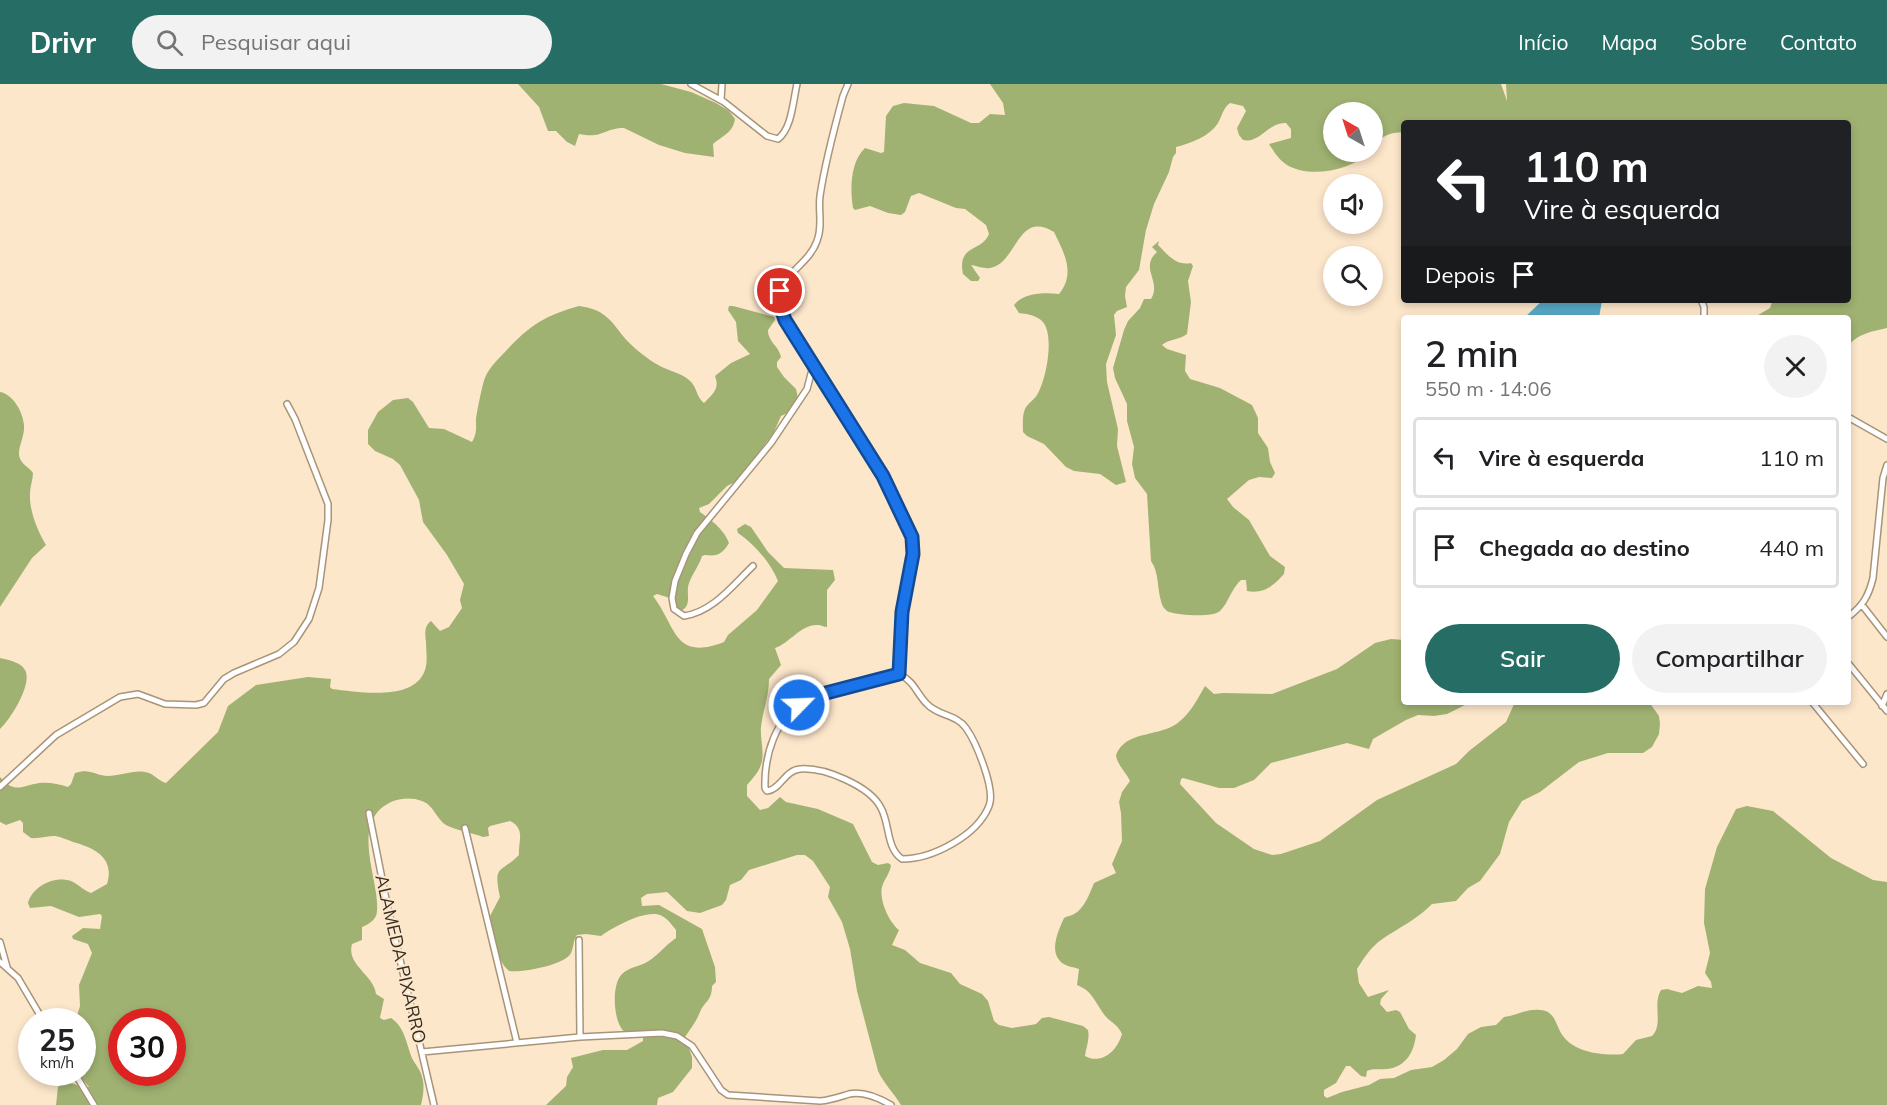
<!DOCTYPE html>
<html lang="pt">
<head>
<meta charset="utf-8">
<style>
  body { margin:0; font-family:Mulish,sans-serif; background:#f2f2f2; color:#202124; height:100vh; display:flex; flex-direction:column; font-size:22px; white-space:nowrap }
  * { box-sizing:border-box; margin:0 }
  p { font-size:20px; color:#757577 }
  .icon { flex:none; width:33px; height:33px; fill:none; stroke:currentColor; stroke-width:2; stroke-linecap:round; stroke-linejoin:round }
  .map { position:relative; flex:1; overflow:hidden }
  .drawer { position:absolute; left:1401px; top:231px; width:450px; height:390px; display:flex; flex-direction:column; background:#fff; border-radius:6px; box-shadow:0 3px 9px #0003 }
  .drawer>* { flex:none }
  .top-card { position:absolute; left:1401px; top:36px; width:450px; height:183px; border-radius:6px; box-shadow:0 3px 9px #0003; background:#202124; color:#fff; overflow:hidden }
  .needle { width:39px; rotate:321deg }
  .tools { position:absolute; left:1323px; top:18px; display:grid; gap:12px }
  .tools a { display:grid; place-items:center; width:60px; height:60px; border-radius:50%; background:#fff; box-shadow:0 3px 9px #0003; font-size:30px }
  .speed { position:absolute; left:18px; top:924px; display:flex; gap:12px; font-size:30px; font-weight:700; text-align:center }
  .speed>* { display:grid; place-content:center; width:78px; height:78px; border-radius:50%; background:#fff; box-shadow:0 3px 9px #0003; line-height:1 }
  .speed small { font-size:15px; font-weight:400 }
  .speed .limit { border:9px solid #d22; background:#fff; color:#111 }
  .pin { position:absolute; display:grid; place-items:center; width:51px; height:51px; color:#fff; margin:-26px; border:3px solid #fff; border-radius:50%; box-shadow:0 2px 6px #0007 }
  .me { position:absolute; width:66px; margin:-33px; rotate:66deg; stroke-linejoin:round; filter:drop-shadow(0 0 4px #0008) }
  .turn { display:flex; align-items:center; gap:21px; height:126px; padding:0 24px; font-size:27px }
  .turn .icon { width:78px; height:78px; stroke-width:2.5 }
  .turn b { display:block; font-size:42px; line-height:51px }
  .then { display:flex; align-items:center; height:57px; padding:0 24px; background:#0003; gap:12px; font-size:22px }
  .round { display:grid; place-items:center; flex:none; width:63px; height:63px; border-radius:32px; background:#f2f2f2 }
  .overview { display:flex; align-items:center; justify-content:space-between; height:102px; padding:0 24px }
  h1 { font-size:36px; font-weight:600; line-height:45px }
  .action { display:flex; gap:12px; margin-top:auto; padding:12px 24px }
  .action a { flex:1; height:69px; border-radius:36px; background:#266e65; color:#fff; font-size:24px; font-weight:600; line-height:69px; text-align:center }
  .action a+a { background:#f2f2f2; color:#202124 }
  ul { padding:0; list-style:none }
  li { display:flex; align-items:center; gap:18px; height:81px; margin:0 12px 9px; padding:0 12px; border:3px solid #e0e0e0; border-radius:6px }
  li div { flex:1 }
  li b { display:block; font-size:22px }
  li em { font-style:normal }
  header { display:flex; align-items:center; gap:36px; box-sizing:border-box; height:84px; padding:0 30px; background:#266e65; color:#fff }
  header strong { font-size:28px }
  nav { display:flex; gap:33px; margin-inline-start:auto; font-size:21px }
  .search { width:420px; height:54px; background:#f2f2f2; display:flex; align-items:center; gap:15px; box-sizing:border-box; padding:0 21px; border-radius:33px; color:#757577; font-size:22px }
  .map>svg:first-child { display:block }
  .forest { fill:#a0b272; fill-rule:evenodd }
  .water { fill:#57a8c4 }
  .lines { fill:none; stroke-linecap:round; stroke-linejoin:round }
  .street-casing { stroke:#a89479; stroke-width:8 }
  .street { stroke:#fff; stroke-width:5 }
  .route-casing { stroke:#114b97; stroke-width:15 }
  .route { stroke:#1a73e8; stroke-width:10 }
  .labels { text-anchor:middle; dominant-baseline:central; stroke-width:4.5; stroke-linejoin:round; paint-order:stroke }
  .street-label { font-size:18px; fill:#352c22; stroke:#fde7cb }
</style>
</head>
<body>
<header>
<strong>Drivr</strong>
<div class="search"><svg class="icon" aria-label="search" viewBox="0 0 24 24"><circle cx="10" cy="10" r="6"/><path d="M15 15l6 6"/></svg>Pesquisar aqui</div>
<nav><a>Início</a><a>Mapa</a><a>Sobre</a><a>Contato</a></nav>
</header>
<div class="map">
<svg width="1887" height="1021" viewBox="0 0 1887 1021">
  <rect width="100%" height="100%" fill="#fde7cb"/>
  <path class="forest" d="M 518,0 L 661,0 L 691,8 L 716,19 L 729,27 L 735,35 C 733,49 722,52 713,60 L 714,73 L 685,69 L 659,61 L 624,44 C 604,44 603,55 579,50 L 575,62 L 567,58 L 556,47 L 548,47 L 539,23 Z
    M 990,0 L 1501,0 L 1507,17 L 1506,0 L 1887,0 L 1887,244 C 1873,247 1857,250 1848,262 L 1848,234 L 1753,234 L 1770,224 L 1773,216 L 1848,216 L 1848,39 L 1404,39 L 1404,48 C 1389,49 1382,51 1373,64 L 1372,28 L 1334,28 L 1334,68 L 1370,68 C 1351,86 1311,95 1287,81 C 1279,76 1274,68 1269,60 L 1291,54 L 1291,45 L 1286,39 C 1268,38 1260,60 1243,56 L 1239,51 L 1237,44 L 1246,27 L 1243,22 L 1230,19 C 1223,24 1222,32 1218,39 C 1209,53 1191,59 1176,63 L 1176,69 L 1173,73 L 1169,88 L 1154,120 L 1146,146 L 1139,186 L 1126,203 L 1125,212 L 1127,223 L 1117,227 L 1114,231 L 1116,251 L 1106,280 L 1107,298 L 1118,345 L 1117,362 L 1126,398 L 1116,401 L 1100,390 L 1074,387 L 1066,383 L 1044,360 L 1027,352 L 1023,348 C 1023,342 1022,331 1025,325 C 1027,320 1034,316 1037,311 C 1046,297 1056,248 1041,236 C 1034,231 1027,230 1019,229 L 1014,221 C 1023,209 1044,208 1059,210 C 1076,189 1064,169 1054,148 C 1017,125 1017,180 990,184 C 984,185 977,182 971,181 L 980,194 L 978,197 L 971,197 L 963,190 C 957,160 981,169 989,150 L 986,141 L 965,125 L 956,124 L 919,109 L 911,112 L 905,128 L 901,131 L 888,129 L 870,122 L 855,126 L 853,124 C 850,106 850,78 865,64 L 881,69 L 884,68 L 886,32 L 893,22 L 904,19 L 934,22 L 971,39 L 979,39 L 990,30 L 1005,31 L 1003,19 Z
    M 1159,157 L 1158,161 C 1168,171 1176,182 1191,179 L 1193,182 L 1188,197 L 1191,218 L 1187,250 C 1179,256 1169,255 1162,261 L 1167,265 L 1186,271 L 1185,287 L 1190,295 L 1220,304 L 1252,321 L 1258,334 L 1258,349 L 1268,364 L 1270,378 L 1275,389 L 1272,394 L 1259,393 L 1249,396 L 1227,415 L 1233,423 L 1249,436 L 1270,472 L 1285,483 L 1284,490 C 1273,502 1264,510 1247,507 L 1246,496 L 1241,496 C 1231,505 1229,518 1220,527 C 1213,534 1178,531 1169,528 C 1165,526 1162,522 1161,517 C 1157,504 1159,488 1151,477 L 1147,410 L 1135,394 L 1132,380 L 1134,363 L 1127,337 L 1127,320 L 1115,294 L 1113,284 L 1124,246 L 1128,237 L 1140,224 L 1144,215 L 1151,215 C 1162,197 1139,184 1157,168 L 1152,163 Z
    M 579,222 C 603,225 610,235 623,252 C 632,263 647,275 660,282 C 669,287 681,289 689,296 C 697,302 696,313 704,319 C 713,310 720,305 715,292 L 731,279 L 750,270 L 738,257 L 736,238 L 728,226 L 729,222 L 733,222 L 774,233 L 775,236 L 768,246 C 768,258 779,262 781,273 L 777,278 L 777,283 L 784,293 L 796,305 L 800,323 L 781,332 L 773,350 L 765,360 L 749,387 L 739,396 L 727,402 L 709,420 L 699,424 L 700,428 C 711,436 724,445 729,459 C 723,469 718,473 705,471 L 702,472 C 699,482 692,490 689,499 C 685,510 694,523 678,528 L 670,514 L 657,510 L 653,512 C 676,541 673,578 724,558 L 728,551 L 757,526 L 778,497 C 770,478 755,461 738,449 L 737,445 L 745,440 L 751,443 L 768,468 L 784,484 L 833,486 L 835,496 L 827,506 L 827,543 C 824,543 821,541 818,541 C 801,540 790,559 775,564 L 781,581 L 769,595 C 769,612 763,626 761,643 C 760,654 764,666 762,677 C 760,687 753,694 747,701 L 747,712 L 760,726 L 768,724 L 780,713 L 786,718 L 818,725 L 853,740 L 872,778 L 878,781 L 888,779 L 891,781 C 890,790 884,795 882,803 C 879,816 889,838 899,846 L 892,861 L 905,866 L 920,879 L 951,889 L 960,900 L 982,910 L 988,917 L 994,937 L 999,941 L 1012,944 L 1031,941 L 1036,940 L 1042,934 L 1049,933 L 1083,942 L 1088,946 C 1090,956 1086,963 1085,972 C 1102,981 1117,967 1122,950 C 1117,939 1109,938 1103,929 C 1094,916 1092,907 1077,901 L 1079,885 C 1073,883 1064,882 1060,877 C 1049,866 1059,845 1064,834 C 1067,832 1071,832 1074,830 C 1084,825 1090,809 1094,799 L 1116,789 L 1112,780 L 1122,757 L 1121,729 L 1119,718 L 1122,708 L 1130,697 C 1126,688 1117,681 1116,671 C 1126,645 1162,654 1180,637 C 1191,628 1198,614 1205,602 L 1214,610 L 1223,609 L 1272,610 L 1337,585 L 1375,559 L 1391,555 L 1404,556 L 1404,618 L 1471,618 L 1447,630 L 1434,632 L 1418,631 L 1406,636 L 1373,655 L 1369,665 L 1347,659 L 1271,679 L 1254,696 L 1234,704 L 1219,704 L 1183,694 L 1181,695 L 1180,700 L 1216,739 L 1254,765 L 1272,771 L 1281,770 L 1320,757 L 1377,716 L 1456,680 L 1469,667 L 1506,638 L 1515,618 L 1527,620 L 1538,618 L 1649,618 L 1659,632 L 1660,640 L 1659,650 L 1652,663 L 1643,669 L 1608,669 L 1579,678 L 1540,708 L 1522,717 L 1509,738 L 1500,770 L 1480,797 L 1468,804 L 1456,817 L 1432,820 C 1418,835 1398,844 1381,856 C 1371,863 1364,874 1357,885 L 1359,899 L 1368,913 L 1389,906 L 1381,915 L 1380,920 L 1387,928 L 1396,926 L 1400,928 L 1409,945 L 1416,951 C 1414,968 1406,983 1387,985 C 1379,986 1374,984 1367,987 L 1366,993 L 1361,992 L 1350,982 L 1346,982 L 1336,999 L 1324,1006 L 1324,1012 L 1327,1014 L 1342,1008 L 1369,1001 L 1380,995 L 1394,994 L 1411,986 L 1432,983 L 1444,976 L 1457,965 L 1468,950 L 1481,943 L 1496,941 L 1504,933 C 1516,932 1527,924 1540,926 C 1556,927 1555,941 1563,952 C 1575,969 1605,972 1623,970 L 1636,956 L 1652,952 C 1664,940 1652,921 1661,906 L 1667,905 L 1682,909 L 1698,902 L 1712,904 L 1711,898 L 1705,889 L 1710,869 L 1704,839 L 1705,805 L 1717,763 L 1736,725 L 1747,722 L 1773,727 L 1831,774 L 1873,796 L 1887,798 L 1887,1021 L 901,1021 C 894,1009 884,1000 878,987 L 857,907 L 850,865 L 842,838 L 828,813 L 830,803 L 813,777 L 805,771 L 797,771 L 749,786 L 741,796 L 730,801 L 726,816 L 722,821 L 700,829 L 687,827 L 667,808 L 647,810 L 641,814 L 642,822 L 659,821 L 702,845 L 715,883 L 716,898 L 712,902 C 712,917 704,918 700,928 C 696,938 691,944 685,953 L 692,973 L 692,984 L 673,1008 L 658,1014 L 657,1021 L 546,1021 L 566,1002 L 567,993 L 573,983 L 571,974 L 603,966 L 627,966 L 643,957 L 643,953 C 637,952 629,951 625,948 C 613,940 611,900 622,890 C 629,883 638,883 647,878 C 654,875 667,860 676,854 L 676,846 C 672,841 668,835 662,832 C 647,824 614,843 601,852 L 586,850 L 577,851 C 573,857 574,862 571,869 C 565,881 522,889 509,887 C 495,875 494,849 490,832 L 500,813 C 493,780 500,790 519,771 C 518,757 526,745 510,737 L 490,742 L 488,744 L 489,752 L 483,753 C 472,749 459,747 448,742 C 437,737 434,721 422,717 C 412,713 400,714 391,718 C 355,735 372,779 376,809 C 377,816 378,826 376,832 C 373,838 367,841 362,843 L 362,856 L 352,860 C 346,881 374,891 376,910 L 384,915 L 380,934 L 384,936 L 391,934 C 406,944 406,961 413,976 C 416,981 421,987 422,993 C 425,1002 423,1012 421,1021 L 56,1021 L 58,1003 C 69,993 76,1004 89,1003 L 77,989 L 82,988 L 82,938 L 77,937 L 76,935 L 80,922 L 79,901 L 92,869 L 88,860 L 73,855 L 72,852 L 83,844 L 100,845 L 102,832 L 100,830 L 79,833 L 51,822 L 30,824 L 28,819 C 32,803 54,791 71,797 C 78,800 83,806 91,809 L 107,800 C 115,774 95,764 73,758 C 68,756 61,753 55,752 C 47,752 39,755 31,754 L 23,748 L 23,739 L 20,736 L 6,741 L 0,738 L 0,693 C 14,710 22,702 39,699 C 49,698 59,700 68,703 L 71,700 L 75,689 C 90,684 94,691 107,692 C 120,692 133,686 145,688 C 154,689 158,697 166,699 L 218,648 L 228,622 L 256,601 L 308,593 L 331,595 L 330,603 L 332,605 C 359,608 414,618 425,586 C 428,577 426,567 426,558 C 425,550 424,542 431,537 L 440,547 L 449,543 L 462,524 L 460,516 L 464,500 L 447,471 L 423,438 L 419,416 L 400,381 L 393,375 L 375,367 L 368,360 L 368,346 L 378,328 L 393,316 L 408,314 L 413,318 L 429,344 L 444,345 L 472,358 C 477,349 476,345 476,336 C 476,332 483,297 485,294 C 488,285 498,275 505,268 C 530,241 544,232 579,222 ZM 122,938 L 172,938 L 172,988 L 122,988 Z
    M 0,308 C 13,310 23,328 24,341 C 25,351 19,361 19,370 C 19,379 29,383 33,389 C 33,396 30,402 30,409 C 29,426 37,446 46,461 L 32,474 L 0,523 Z
    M 0,574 C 8,576 21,578 25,586 C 33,600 10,636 0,645 Z"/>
  <path class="water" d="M 1543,216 L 1602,216 L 1599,234 L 1524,234 Z"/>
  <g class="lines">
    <g class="street-casing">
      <path id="street" d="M 691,0 L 724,18 L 767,52 L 778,55 C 792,44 793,17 797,0
        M 848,0 L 843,12 C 834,45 825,78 820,112 C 818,127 823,142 817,157 C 810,178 785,189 779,209 C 776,222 786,237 791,248 L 883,392 L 912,453 L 913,470 L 902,528 L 899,590
        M 721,16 L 722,0
        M 1701,216 L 1704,223 L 1704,234
        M 1848,333 L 1887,355
        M 753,482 C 733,501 713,528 684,532 L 674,525 L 672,514 L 675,497 L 686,470 L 697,449 L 771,359 L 807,305 L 813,282
        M 1862,521 L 1887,553
        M 1848,533 C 1863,522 1869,511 1873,494 L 1883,394 L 1887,381
        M 1848,579 L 1887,627
        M 899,590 C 915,598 916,609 927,620 C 938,632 956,630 966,644 C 976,658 996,706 989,722 C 977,752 932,775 902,775 C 886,764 890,740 881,724 C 870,702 824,683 800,685 C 785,686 780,706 767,707 L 765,704 C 764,672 775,633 806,617 C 834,603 869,600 899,590 Z
        M 1812,618 L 1863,680
        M 1882,622 L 1887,610
        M 0,703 L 56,651 L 120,613 L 138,610 L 165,620 L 196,621 L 204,619 L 224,595 L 234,589 L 279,570 L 294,558 L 309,535 L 319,504 L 328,436 L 328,420 L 295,335 L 287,320
        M 369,729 L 387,820 L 434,1021
        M 465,744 L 517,959
        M 579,856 L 580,953
        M 0,858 L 7,883
        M 0,878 L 18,894 L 44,938
        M 422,968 L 580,953 L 662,949 L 677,952 L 692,962 L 721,1006 L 728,1011 L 820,1017 C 831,1016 839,1013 849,1010 C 863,1007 879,1014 891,1021
        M 74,988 L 94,1021"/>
    </g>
    <use href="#street" class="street"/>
  </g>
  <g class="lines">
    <g class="route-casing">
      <path id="route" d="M 780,207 L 778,215 L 785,236 L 883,392 L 912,453 L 913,470 L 902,528 L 899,590 L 826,609 L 799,621"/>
    </g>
    <use href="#route" class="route"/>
  </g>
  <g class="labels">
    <g class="street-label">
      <text transform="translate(401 875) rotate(77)">ALAMEDA PIXARRO</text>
    </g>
  </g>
</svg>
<div class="tools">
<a><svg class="needle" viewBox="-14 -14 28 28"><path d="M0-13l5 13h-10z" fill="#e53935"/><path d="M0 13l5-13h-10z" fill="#757577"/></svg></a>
<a><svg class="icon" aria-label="sound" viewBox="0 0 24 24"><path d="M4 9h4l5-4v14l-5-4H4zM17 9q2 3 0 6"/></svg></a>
<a><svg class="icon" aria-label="search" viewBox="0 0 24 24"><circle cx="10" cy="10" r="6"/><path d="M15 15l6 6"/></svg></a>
</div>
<div class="speed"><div>25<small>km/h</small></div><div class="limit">30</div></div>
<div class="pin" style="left:780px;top:207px;background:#d93025"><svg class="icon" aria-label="arrive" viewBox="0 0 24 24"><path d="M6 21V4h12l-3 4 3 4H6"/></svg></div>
<svg class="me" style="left:799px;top:621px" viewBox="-20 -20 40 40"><circle r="17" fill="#1a73e8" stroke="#fff" stroke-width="3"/><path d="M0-11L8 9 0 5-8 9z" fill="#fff"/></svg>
<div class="top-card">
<div class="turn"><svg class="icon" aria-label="left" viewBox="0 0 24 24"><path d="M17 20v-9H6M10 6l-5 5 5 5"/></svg><div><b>110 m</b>Vire à esquerda</div></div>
<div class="then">Depois<svg class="icon" aria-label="arrive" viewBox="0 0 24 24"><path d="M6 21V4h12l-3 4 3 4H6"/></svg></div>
</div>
<section class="drawer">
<div class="overview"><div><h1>2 min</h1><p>550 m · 14:06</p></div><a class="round"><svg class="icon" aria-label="close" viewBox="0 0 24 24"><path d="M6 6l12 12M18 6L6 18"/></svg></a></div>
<ul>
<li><svg class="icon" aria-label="left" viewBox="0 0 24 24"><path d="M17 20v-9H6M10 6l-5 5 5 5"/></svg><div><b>Vire à esquerda</b></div><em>110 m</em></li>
<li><svg class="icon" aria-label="arrive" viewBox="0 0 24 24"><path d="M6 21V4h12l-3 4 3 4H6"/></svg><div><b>Chegada ao destino</b></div><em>440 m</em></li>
</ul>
<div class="action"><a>Sair</a><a>Compartilhar</a></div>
</section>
</div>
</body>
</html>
